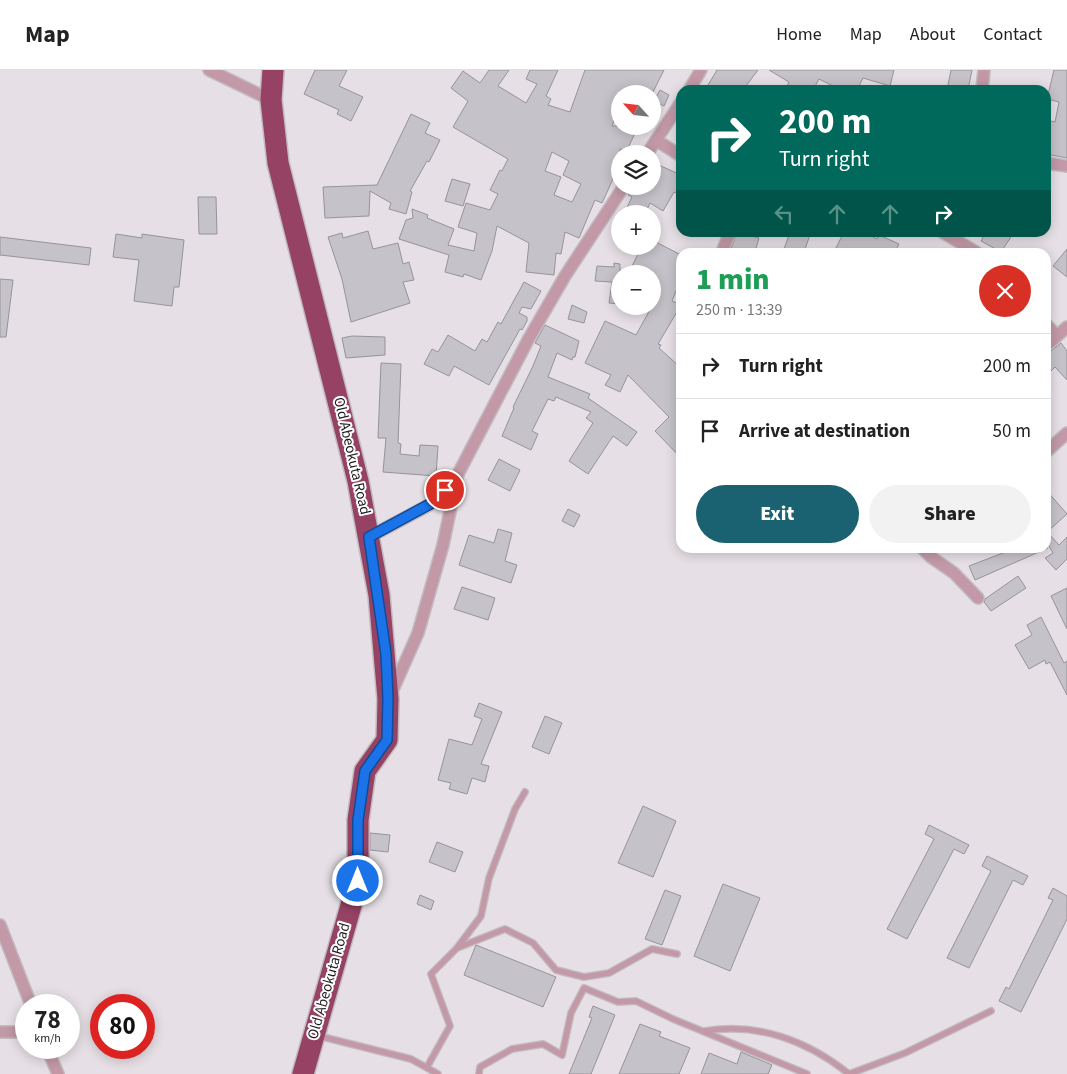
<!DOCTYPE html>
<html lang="en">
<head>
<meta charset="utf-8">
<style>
  body { margin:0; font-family:"Source Sans 3",sans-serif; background:#f2f2f2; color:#222; height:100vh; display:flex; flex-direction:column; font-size:19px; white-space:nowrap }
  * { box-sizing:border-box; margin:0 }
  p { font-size:16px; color:#767676 }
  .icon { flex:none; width:28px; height:28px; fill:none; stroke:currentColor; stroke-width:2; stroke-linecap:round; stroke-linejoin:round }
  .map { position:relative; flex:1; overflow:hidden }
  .sheet { position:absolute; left:676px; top:178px; width:375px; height:305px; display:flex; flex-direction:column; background:#fff; border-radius:15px; box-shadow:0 2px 12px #0003 }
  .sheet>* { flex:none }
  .top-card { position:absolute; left:676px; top:15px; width:375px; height:152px; border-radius:15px; box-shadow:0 2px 12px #0003; background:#00695c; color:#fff; overflow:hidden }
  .needle { width:32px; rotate:297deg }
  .controls { position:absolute; left:611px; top:15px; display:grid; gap:10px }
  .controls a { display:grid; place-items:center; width:50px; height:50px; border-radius:50%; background:#fff; box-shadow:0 2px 12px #0003; font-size:25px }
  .speed { position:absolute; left:15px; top:924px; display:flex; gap:10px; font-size:25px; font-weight:700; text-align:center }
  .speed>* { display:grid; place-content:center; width:65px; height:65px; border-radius:50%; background:#fff; box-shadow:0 2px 12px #0003; line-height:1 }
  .speed small { font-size:12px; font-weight:400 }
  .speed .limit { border:8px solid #d22; background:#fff; color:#111 }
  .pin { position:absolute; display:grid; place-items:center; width:42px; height:42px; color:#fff; margin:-21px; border:2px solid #fff; border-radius:50%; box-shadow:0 1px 5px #0007 }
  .me { position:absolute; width:55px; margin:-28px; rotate:0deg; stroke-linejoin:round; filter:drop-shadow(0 0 4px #0008) }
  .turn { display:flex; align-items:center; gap:18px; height:105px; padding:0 20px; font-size:22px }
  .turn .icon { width:65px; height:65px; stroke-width:2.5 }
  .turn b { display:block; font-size:35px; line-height:42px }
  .lanes { display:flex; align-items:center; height:48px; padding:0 20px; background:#0003; justify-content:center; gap:25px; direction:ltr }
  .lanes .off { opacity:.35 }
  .round { display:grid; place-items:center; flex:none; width:52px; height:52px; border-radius:26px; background:#f2f2f2 }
  .summary { display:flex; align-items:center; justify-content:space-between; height:85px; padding:0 20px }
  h1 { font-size:30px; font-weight:800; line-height:38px; color:#1e9e55 }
  .primary-button { display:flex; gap:10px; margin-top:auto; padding:10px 20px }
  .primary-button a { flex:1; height:58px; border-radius:30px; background:#1a6271; color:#fff; font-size:20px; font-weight:800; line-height:58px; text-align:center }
  .primary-button a+a { background:#f2f2f2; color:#222 }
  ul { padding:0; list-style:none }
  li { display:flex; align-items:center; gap:15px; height:65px; padding:0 20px; border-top:1px solid #e0e0e0 }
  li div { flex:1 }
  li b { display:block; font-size:19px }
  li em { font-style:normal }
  header { display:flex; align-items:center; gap:30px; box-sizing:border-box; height:70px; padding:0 25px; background:#fff; border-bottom:1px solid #e0e0e0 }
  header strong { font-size:24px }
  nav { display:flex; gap:28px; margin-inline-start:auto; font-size:18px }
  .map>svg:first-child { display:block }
  .building { fill:#c6c2c9; stroke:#97939a; fill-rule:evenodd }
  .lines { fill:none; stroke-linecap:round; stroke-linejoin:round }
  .lane-casing { stroke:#c2bcc1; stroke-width:8 }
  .street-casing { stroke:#c2bcc1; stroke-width:14 }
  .highway-casing { stroke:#c2bcc1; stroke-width:24 }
  .lane { stroke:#c399a7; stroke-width:5.5 }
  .street { stroke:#c399a7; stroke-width:11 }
  .highway { stroke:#954264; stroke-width:21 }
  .route-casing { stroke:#114b97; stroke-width:12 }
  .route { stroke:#1a73e8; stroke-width:9 }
  .labels { text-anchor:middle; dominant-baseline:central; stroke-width:4; stroke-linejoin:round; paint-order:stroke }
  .street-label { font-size:15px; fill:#1f1c1e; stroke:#fff }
</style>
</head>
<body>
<header>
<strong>Map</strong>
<nav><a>Home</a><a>Map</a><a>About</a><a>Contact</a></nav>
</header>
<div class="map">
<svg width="1067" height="1004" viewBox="0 0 1067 1004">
  <rect width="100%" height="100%" fill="#e6dfe5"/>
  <path class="building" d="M 315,0 L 347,0 L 339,16 L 363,27 L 351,51 L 337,44 L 339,40 L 304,24 Z
    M 489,0 L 509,0 L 498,16 L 526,33 L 537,14 L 526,9 L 530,0 L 558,0 L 546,26 L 551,29 L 548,35 L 570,42 L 585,0 L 664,0 L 652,24 L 620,24 L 620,34 L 612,56 L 632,56 L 637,59 L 626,82 L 620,79 L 620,92 L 608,120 L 602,133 L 595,130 L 579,168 L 565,162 L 561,184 L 556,183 L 554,205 L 526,202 L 529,173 L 497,156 L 492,181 L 481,210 L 464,204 L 463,207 L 445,202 L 449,185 L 399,169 L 406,150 L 413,148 L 412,139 L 428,145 L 427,148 L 454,159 L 448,175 L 474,181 L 477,163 L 458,157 L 466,133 L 490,140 L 498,124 L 490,120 L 500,100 L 502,101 L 508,89 L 453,57 L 468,31 L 451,18 L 463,1 L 480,13 ZM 552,82 L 569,91 L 563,105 L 581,114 L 572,132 L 554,125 L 561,107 L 545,101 Z
    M 717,0 L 758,0 L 743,20 L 705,20 Z
    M 769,0 L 894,0 L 890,16 L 863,8 L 857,20 L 841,20 L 819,9 L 813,20 L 785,20 L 789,12 Z
    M 951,0 L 972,0 L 968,20 L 947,20 Z
    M 1054,0 L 1067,0 L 1067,88 L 1046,84 L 1046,50 L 1055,52 L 1059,32 L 1047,29 Z
    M 660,20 L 669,25 L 664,36 L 654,31 Z
    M 411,44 L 430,53 L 425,63 L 440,70 L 429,92 L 427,91 L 410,121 L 412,122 L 406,144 L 389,139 L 391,133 L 370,121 L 369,146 L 325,148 L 323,117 L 377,115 Z
    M 652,92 L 681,105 L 681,126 L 674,122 L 663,141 L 650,133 L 645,144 L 624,144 L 632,127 L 628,125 L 633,116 L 652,116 Z
    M 452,109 L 470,114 L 463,136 L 445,131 Z
    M 198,127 L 216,127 L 217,164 L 199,164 Z
    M 368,161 L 373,179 L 398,173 L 403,194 L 409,192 L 414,210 L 403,212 L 410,233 L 351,252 L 342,209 L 328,167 L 342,163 L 343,168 Z
    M 737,162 L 759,168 L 755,182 L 730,182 Z
    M 790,162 L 811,162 L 804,182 L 783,182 Z
    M 844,162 L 864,162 L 877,169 L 879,165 L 899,174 L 895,182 L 834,182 Z
    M 986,162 L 1003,162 L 1011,167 L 1001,182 L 981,171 Z
    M 116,164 L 142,168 L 142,164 L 184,170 L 179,217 L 174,217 L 172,236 L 134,231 L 139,190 L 113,187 Z
    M 0,167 L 91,178 L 89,195 L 0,185 Z
    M 652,170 L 681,185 L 681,209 L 672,231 L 681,235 L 658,274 L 661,275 L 659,278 L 681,298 L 681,388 L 655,361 L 669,347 L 628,305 L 620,322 L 605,315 L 611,305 L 585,293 L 605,251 L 636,265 L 652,236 L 652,204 L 628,204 L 642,176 L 652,176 Z
    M 1067,179 L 1067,207 L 1053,196 Z
    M 614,193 L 620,194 L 620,234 L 609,233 L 612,212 L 595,211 L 597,196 L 614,197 Z
    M 0,209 L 13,210 L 6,267 L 0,267 Z
    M 524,212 L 541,221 L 531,239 L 522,237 L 519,243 L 527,247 L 527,251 L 522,260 L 520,259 L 489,315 L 454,296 L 449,306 L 424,294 L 432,279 L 438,282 L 448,265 L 475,281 L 482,269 L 487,272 L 498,252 L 501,254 Z
    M 572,235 L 587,242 L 584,253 L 568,249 Z
    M 545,255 L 579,271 L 575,287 L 573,287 L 572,290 L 557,283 L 548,307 L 590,324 L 588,328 L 637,362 L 627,376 L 613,366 L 588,404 L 569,391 L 593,353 L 586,348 L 591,342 L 556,327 L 554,331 L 548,329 L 532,361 L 538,364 L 531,380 L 502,366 L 514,338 L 513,337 L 533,296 L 541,276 L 535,273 Z
    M 352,266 L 385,267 L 385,285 L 346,288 L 342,268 Z
    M 1061,273 L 1067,281 L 1067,310 L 1055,297 L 1046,306 L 1046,285 Z
    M 381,293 L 401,294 L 398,373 L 401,374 L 400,384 L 419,386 L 420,375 L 438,376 L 436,406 L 383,402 L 386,368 L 378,368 Z
    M 499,389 L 520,400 L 510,421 L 488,410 Z
    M 1046,420 L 1067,444 L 1047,462 L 1059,475 L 1067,467 L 1067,489 L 1056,500 L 1045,488 L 1053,483 L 1046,471 Z
    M 568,439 L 580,445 L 574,457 L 562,451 Z
    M 498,459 L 512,463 L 505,491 L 517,495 L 511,513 L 459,495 L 469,465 L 494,473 Z
    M 1016,478 L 1048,478 L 975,510 L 969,496 Z
    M 1018,506 L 1026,518 L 991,541 L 984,532 L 985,529 Z
    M 462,517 L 495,528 L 488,550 L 454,539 Z
    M 1067,518 L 1067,559 L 1051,526 Z
    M 1041,547 L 1064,593 L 1067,591 L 1067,625 L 1050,592 L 1046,594 L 1045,590 L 1029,599 L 1015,575 L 1032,565 L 1027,555 Z
    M 479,633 L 502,642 L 481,694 L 489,696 L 485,712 L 472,708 L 467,724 L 449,719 L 451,713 L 438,710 L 449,669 L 472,675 L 482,649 L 474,646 Z
    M 545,646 L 562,653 L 549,684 L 532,677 Z
    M 643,736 L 676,751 L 653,807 L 618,793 Z
    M 929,755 L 969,775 L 964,784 L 954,779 L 907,869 L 887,859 L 934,769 L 925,764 Z
    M 370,763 L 390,765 L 388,782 L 370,780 Z
    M 437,772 L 463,782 L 455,802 L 429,792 Z
    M 987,786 L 1028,806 L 1023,815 L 1013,810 L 969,898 L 947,888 L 991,801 L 982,796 Z
    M 723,814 L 760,828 L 730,901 L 694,886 Z
    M 1053,818 L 1067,826 L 1067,849 L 1021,942 L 999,931 L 1006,917 L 1009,919 L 1053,830 L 1048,828 Z
    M 665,820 L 681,826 L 662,875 L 645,869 Z
    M 420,825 L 434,831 L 431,840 L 417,834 Z
    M 476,875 L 556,907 L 543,937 L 464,905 Z
    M 593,936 L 615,945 L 591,1004 L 569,1004 L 592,948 L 589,947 Z
    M 640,954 L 661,962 L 659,966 L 690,978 L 679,1004 L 619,1004 Z
    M 741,982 L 772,995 L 768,1004 L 701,1004 L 709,983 L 737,994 Z"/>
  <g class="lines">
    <g class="lane-casing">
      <path id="lane" d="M 457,878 L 505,859 L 533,873 L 556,900 L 584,907 L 609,903 L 652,879 L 677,884
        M 705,961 C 758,952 808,971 849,1004
        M 319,966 L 411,989 L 438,1004
        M 427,997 L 450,956 L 431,904 L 457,878 L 481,846 L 489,808 L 515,739 L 525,722
        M 479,1004 L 480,997 L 512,979 L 543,974 L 562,985 L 571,943 L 584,918 L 618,932 L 636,931 L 673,949 L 807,1004
        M 849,1004 L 905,983 L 991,941"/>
    </g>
    <g class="street-casing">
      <path id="street" d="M 209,0 L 271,30
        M 689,20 L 701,0
        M 982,20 L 984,0
        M 656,70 L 681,86
        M 647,84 L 681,32
        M 1046,93 L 1067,96
        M 942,162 L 976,182
        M 722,182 L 730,162
        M 1046,254 L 1056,265
        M 1046,276 L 1067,257
        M 1046,382 L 1067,363
        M 369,467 L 429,435 L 457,406 L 528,270 L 565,206 L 624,116
        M 922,478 L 931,487 L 954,503 L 978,528
        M 391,624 L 418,563 L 443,475 L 457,408
        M 0,855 L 31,935
        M 0,962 L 26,962
        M 47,978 L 58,1004"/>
    </g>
    <g class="highway-casing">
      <path id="highway" d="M 273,0 L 271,30 L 278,93 L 358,411 L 379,525 L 388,629 L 387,670 L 365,701 L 358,750 L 358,811 L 303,1004"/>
    </g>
    <use href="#lane" class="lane"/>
    <use href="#street" class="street"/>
    <use href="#highway" class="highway"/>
  </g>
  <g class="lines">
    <g class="route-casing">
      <path id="route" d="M 358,811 L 358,750 L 365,701 L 387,670 L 388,629 L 386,584 L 369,467 L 430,434 L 445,420"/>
    </g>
    <use href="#route" class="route"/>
  </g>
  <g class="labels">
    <g class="street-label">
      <text transform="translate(352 386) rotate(77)">Old Abeokuta Road</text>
      <text transform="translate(329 911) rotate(-74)">Old Abeokuta Road</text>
    </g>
  </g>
</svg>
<div class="controls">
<a><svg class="needle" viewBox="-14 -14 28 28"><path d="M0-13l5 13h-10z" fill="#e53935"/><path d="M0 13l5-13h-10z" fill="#767676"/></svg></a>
<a><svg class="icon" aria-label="layers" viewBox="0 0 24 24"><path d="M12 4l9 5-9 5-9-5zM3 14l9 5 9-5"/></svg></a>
<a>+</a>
<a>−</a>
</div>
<div class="speed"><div>78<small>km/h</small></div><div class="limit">80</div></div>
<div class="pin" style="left:445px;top:420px;background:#d93025"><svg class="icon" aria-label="arrive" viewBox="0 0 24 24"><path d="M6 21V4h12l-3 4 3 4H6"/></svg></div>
<svg class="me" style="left:358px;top:811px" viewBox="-20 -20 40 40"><circle r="17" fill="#1a73e8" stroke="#fff" stroke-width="3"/><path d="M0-11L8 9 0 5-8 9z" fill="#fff"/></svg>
<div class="top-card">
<div class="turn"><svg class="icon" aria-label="right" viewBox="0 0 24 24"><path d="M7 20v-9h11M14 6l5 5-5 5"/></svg><div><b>200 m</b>Turn right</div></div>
<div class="lanes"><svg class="icon off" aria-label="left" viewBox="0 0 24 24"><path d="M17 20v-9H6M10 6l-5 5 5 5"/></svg><svg class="icon off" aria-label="ahead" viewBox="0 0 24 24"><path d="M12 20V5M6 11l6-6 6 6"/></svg><svg class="icon off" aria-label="ahead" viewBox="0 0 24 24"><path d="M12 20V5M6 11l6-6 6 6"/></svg><svg class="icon" aria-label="right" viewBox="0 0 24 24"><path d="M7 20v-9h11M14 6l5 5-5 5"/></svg></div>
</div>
<section class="sheet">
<div class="summary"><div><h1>1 min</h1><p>250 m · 13:39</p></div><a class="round" style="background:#d93025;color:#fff"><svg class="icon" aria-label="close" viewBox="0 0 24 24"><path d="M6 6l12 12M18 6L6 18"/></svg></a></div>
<ul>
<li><svg class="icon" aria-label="right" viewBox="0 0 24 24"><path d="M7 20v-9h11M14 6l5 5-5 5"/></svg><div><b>Turn right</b></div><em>200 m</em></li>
<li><svg class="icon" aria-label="arrive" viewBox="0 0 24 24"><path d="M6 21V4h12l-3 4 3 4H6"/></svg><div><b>Arrive at destination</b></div><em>50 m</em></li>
</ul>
<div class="primary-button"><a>Exit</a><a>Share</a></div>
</section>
</div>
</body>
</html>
